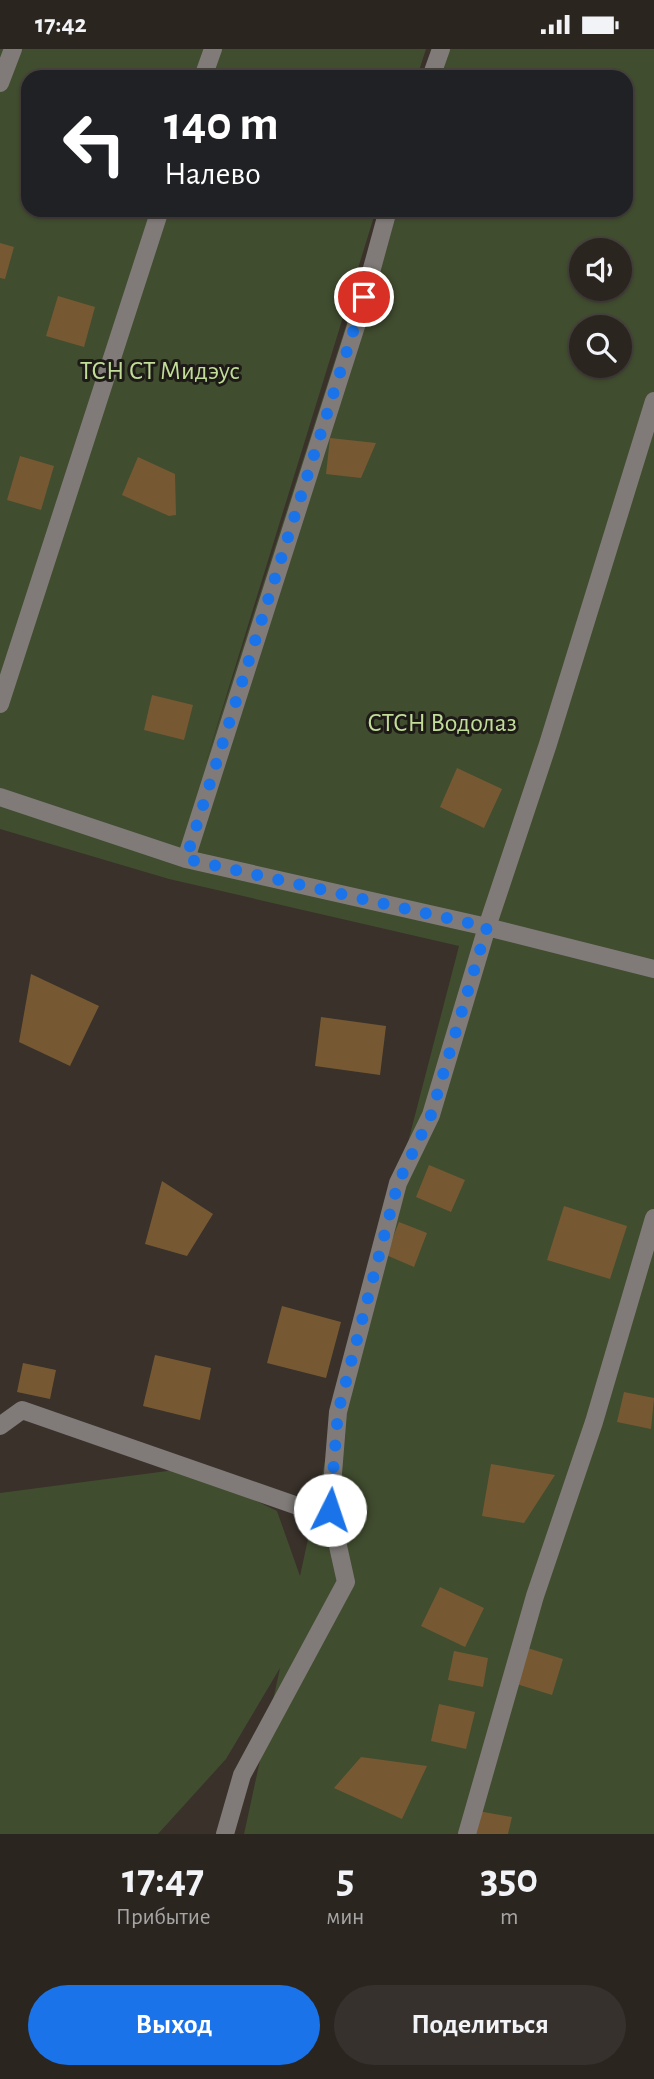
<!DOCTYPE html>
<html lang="ru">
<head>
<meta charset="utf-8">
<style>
  body { margin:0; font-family:"Alegreya Sans",sans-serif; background:#37312d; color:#f1f3f6; height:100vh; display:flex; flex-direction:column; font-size:26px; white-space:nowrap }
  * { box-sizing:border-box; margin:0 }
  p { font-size:23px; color:#a6a5a5 }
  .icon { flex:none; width:38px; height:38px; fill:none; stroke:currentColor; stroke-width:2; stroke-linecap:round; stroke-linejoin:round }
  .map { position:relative; height:1785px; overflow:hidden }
  .side { display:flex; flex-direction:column; background:#2b2520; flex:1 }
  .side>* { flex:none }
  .banner { position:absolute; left:21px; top:21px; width:612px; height:147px; border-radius:21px; box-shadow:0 2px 5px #0004,0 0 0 2px #47423e; background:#202124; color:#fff; overflow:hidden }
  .buttons { position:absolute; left:569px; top:189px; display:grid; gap:14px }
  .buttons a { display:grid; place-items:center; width:63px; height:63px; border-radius:50%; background:#2b2520; box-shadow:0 2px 5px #0004,0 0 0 2px #47423e; font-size:35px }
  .pin { position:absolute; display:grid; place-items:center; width:60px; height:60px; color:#fff; margin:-30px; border:4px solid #fff; border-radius:50%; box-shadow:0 2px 7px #0007 }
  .me { position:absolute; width:77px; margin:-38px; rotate:4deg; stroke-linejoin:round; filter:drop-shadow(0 0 5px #0008) }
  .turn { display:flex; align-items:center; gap:24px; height:147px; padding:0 28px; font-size:32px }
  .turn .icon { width:91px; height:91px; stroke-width:2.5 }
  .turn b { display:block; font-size:49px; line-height:60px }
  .eta { display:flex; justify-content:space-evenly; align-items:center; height:119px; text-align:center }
  .eta b { font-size:42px; font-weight:600; line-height:49px }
  .cta { display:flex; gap:14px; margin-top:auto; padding:14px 28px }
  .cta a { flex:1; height:80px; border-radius:42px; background:#1a73e8; color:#fff; font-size:28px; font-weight:600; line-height:80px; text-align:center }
  .cta a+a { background:#37312d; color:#f1f3f6 }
  .status { display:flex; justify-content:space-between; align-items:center; height:49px; padding:0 35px; background:#2b2520; direction:ltr }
  .status svg { height:19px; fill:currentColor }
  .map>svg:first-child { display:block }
  .green { fill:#414d2f; fill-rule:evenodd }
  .building { fill:#765933 }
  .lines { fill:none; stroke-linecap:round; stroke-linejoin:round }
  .minor { stroke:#807b79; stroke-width:18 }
  .route { stroke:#1a73e8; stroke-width:12; stroke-dasharray:0 21.6 }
  .labels { text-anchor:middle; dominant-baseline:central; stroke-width:6; stroke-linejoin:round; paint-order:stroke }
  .park-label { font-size:26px; fill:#c1dd98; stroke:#1d1a17 }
</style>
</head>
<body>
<div class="status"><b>17:42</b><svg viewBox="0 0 49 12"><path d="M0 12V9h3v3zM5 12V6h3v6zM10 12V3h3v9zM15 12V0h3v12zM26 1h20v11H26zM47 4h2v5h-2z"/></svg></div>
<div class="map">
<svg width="654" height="1785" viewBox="0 0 654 1785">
  <rect width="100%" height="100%" fill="#39312a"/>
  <path class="green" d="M 0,0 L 426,0 L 417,28 L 28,28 L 28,161 L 376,161 L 205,716 L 383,161 L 626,161 L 626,28 L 425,28 L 434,0 L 654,0 L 654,1785 L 244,1785 L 280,1619 L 226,1710 L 158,1785 L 0,1785 L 0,1444 L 190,1419 L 277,1462 L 300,1527 L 325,1412 L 459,897 L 169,830 L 0,780 ZM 581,201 L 620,201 L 620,240 L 581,240 ZM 581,278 L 620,278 L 620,317 L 581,317 Z"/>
  <path class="building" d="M 0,194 L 14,198 L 5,230 L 0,229 Z
    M 58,247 L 95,258 L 84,298 L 46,287 Z
    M 330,389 L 376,394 L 361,429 L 326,425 Z
    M 20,407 L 54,417 L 41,461 L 7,451 Z
    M 138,408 L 175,425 L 176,466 L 169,467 L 122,446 Z
    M 152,646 L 193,656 L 184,691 L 144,681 Z
    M 457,719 L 502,740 L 484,779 L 440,758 Z
    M 31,925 L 99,957 L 70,1017 L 19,993 Z
    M 321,968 L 386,977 L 380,1026 L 315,1017 Z
    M 429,1116 L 465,1131 L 451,1163 L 416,1148 Z
    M 162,1132 L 213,1165 L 187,1207 L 145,1195 Z
    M 564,1157 L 627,1177 L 610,1230 L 547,1211 Z
    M 399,1173 L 427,1184 L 414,1218 L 386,1206 Z
    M 282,1257 L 341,1273 L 326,1329 L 267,1314 Z
    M 155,1306 L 211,1319 L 200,1371 L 143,1357 Z
    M 23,1314 L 56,1321 L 50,1350 L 17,1343 Z
    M 624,1343 L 654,1349 L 651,1380 L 617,1373 Z
    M 491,1415 L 555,1426 L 524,1474 L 482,1467 Z
    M 440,1538 L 484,1559 L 465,1598 L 421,1577 Z
    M 521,1597 L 563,1610 L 552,1646 L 510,1633 Z
    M 454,1602 L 488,1609 L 483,1638 L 448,1631 Z
    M 439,1655 L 475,1663 L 466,1700 L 431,1692 Z
    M 361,1708 L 427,1717 L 402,1770 L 334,1739 Z
    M 478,1762 L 512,1768 L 508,1785 L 473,1785 Z"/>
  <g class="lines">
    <path class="minor" d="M 203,28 L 213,0
      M 431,28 L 441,0
      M 0,34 L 13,0
      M 0,655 L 160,161
      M 0,748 L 186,810 L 487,878 L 654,920
      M 186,810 L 357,274 L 388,161
      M 0,1377 L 22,1361 L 332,1469
      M 225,1785 L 242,1726 L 346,1533 L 330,1461 L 338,1363 L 398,1134 L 431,1066 L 487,878 L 548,695 L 654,352
      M 467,1785 L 535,1547 L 594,1373 L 654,1169"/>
  </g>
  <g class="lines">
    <path class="route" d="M 330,1461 L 338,1363 L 398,1134 L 431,1066 L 487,878 L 186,810 L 364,248"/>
  </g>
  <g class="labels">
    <g class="park-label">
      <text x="160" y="322">ТСН СТ Мидэус</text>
      <text x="442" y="674">СТСН Водолаз</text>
    </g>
  </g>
</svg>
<div class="buttons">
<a><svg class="icon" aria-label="sound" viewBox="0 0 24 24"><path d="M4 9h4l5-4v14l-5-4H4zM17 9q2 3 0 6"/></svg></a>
<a><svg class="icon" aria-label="search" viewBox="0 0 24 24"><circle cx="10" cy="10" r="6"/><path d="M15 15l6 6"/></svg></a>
</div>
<div class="pin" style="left:364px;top:248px;background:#d93025"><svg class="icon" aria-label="arrive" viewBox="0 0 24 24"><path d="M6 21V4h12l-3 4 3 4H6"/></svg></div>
<svg class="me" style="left:330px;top:1461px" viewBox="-20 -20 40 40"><circle r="19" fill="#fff"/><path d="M0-13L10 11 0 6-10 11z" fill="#1a73e8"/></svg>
<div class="banner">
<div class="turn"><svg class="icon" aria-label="left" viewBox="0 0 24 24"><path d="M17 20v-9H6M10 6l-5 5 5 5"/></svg><div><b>140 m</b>Налево</div></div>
</div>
</div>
<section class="side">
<div class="eta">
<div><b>17:47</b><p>Прибытие</p></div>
<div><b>5</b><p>мин</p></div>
<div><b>350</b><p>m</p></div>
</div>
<div class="cta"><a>Выход</a><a>Поделиться</a></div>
</section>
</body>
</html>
